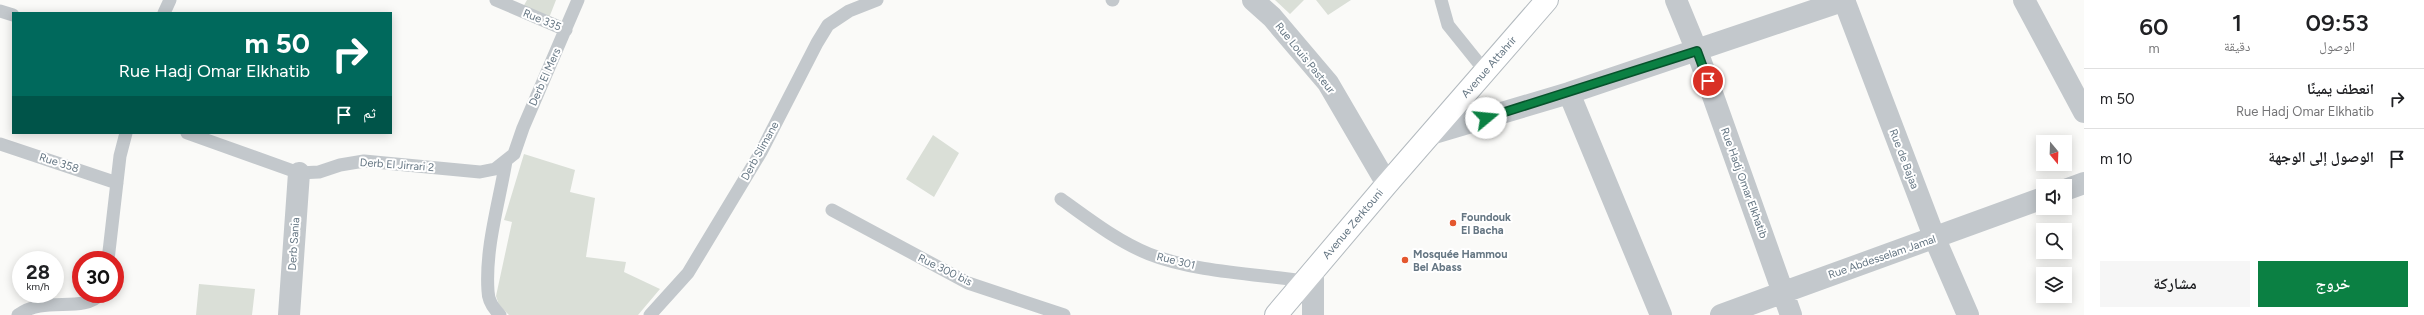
<!DOCTYPE html>
<html lang="ar">
<head>
<meta charset="utf-8">
<style>
  body { margin:0; font-family:Figtree,"Noto Naskh Arabic",sans-serif; background:#f6f6f6; color:#202124; direction:rtl; height:100vh; display:flex; flex-direction:column; font-size:15px; white-space:nowrap }
  * { box-sizing:border-box; margin:0 }
  p { font-size:13px; color:#757577 }
  .icon { flex:none; width:22px; height:22px; fill:none; stroke:currentColor; stroke-width:2; stroke-linecap:round; stroke-linejoin:round }
  .map { position:relative; flex:1; overflow:hidden; direction:ltr }
  .details { display:flex; flex-direction:column; background:#fff; width:340px }
  .details>* { flex:none }
  .guide { position:absolute; left:12px; top:12px; width:380px; height:122px; border-radius:0px; box-shadow:0 2px 10px #0003; direction:rtl; background:#00695c; color:#fff; overflow:hidden }
  .needle { width:26px; rotate:161deg }
  .tools { position:absolute; left:2036px; top:135px; display:grid; gap:8px }
  .tools a { display:grid; place-items:center; width:36px; height:36px; border-radius:0px; background:#fff; box-shadow:0 2px 10px #0003; font-size:20px }
  .speed { position:absolute; left:12px; top:251px; display:flex; gap:8px; font-size:20px; font-weight:700; text-align:center }
  .speed>* { display:grid; place-content:center; width:52px; height:52px; border-radius:50%; background:#fff; box-shadow:0 2px 10px #0003; line-height:1 }
  .speed small { font-size:10px; font-weight:400 }
  .speed .limit { border:6px solid #d22; background:#fff; color:#111 }
  .pin { position:absolute; display:grid; place-items:center; width:34px; height:34px; color:#fff; margin:-17px; border:2px solid #fff; border-radius:50%; box-shadow:0 1px 4px #0007 }
  .me { position:absolute; width:44px; margin:-22px; rotate:73deg; stroke-linejoin:round; filter:drop-shadow(0 0 3px #0008) }
  .turn { display:flex; align-items:center; gap:14px; height:84px; padding:0 16px; font-size:18px }
  .turn .icon { width:52px; height:52px; stroke-width:2.5 }
  .turn b { display:block; font-size:28px; line-height:34px }
  .then { display:flex; align-items:center; height:38px; padding:0 16px; background:#0003; gap:8px; font-size:15px }
  .eta { display:flex; justify-content:space-evenly; align-items:center; height:68px; text-align:center }
  .eta b { font-size:24px; font-weight:600; line-height:28px }
  .action { display:flex; gap:8px; margin-top:auto; padding:8px 16px }
  .action a { flex:1; height:46px; border-radius:0px; background:#0b8043; color:#fff; font-size:16px; font-weight:600; line-height:46px; text-align:center }
  .action a+a { background:#f6f6f6; color:#202124 }
  ul { padding:0; list-style:none }
  li { display:flex; align-items:center; gap:12px; height:60px; padding:0 16px; border-top:1px solid #e0e0e0 }
  li div { flex:1 }
  li b { display:block; font-size:15px }
  li em { font-style:normal }
  main { display:flex; flex:1; min-height:0 }
  .map>svg:first-child { display:block }
  .green { fill:#dadfd7 }
  .lines { fill:none; stroke-linecap:round; stroke-linejoin:round }
  .secondary-casing { stroke:#b3babf; stroke-width:24 }
  .lane { stroke:#c3c8cc; stroke-width:13 }
  .street { stroke:#c3c8cc; stroke-width:22 }
  .secondary { stroke:#fff; stroke-width:22 }
  .route-casing { stroke:#07532c; stroke-width:10 }
  .route { stroke:#0b8043; stroke-width:7 }
  .poi-dot { fill:#e4572e; stroke:#fff; stroke-width:1.5 }
  .labels { text-anchor:middle; dominant-baseline:central; stroke-width:4; stroke-linejoin:round; paint-order:stroke }
  .street-label { font-size:11px; fill:#657683; stroke:#fff }
  .poi-label { font-size:11px; font-weight:bold; fill:#657683; stroke:#fff; text-anchor:start }
</style>
</head>
<body>
<main>
<section class="details">
<div class="eta">
<div><b>09:53</b><p>الوصول</p></div>
<div><b>1</b><p>دقيقة</p></div>
<div><b>60</b><p>m</p></div>
</div>
<ul>
<li><svg class="icon" aria-label="right" viewBox="0 0 24 24"><path d="M7 20v-9h11M14 6l5 5-5 5"/></svg><div><b>انعطف يمينًا</b><p>Rue Hadj Omar Elkhatib</p></div><em>50 m</em></li>
<li><svg class="icon" aria-label="arrive" viewBox="0 0 24 24"><path d="M6 21V4h12l-3 4 3 4H6"/></svg><div><b>الوصول إلى الوجهة</b></div><em>10 m</em></li>
</ul>
<div class="action"><a>خروج</a><a>مشاركة</a></div>
</section>
<div class="map">
<svg width="2084" height="315" viewBox="0 0 2084 315">
  <rect width="100%" height="100%" fill="#fafaf8"/>
  <path class="green" d="M 527,0 L 556,0 L 549,18 L 523,7 Z
    M 1275,0 L 1304,0 L 1290,14 Z
    M 1316,0 L 1351,0 L 1328,15 Z
    M 933,135 L 959,153 L 934,197 L 906,179 Z
    M 524,154 L 575,170 L 570,192 L 595,198 L 586,257 L 626,262 L 624,272 L 660,289 L 638,315 L 509,315 L 499,305 L 496,296 L 512,222 L 504,220 Z
    M 199,284 L 255,289 L 252,315 L 196,315 Z"/>
  <g class="lines">
    <g class="secondary-casing">
      <path id="secondary" d="M 1276,315 L 1387,184 L 1547,0"/>
    </g>
    <path class="lane" d="M 496,0 L 566,30
      M 1112,0 L 1113,0
      M 1441,0 L 1448,25 L 1485,71
      M 0,11 L 13,15
      M 164,13 L 170,0
      M 187,133 L 299,173 L 319,172 L 340,165 L 364,161 L 480,172 L 495,169 L 514,154 L 523,128 L 578,0
      M 0,144 L 117,183
      M 1061,199 C 1089,219 1117,241 1149,254 C 1194,272 1257,274 1305,281
      M 832,210 L 968,283 L 1064,315
      M 108,260 L 120,156 L 126,133
      M 18,315 C 45,295 82,314 101,294
      M 500,315 C 494,309 488,300 488,291 C 485,248 499,203 506,161
      M 650,315 L 688,273 L 761,152 L 817,43 L 828,25 L 849,11 L 877,0"/>
    <path class="street" d="M 1253,0 L 1272,17 L 1328,83 L 1387,184
      M 1676,0 L 1697,51 L 1791,315
      M 1844,0 L 1935,239 L 1968,315
      M 2024,0 L 2084,112
      M 1569,93 L 1661,315
      M 1431,134 L 1569,93 L 1845,0
      M 2065,190 L 2084,183
      M 289,315 L 299,173
      M 1313,315 L 1313,271
      M 1721,315 L 2043,198"/>
    <use href="#secondary" class="secondary"/>
  </g>
  <g class="lines">
    <g class="route-casing">
      <path id="route" d="M 1486,118 L 1697,51 L 1708,81"/>
    </g>
    <use href="#route" class="route"/>
  </g>
  <g class="poi-dot">
    <circle cx="1453" cy="223" r="4"/>
    <circle cx="1405" cy="260" r="4"/>
  </g>
  <g class="labels">
    <g class="street-label">
      <text transform="translate(542 20) rotate(22)">Rue 335</text>
      <text transform="translate(1305 58) rotate(51)">Rue Louis Pasteur</text>
      <text transform="translate(1489 67) rotate(-49)">Avenue Attahrir</text>
      <text transform="translate(545 77) rotate(-66)">Derb El Mers</text>
      <text transform="translate(760 151) rotate(-61)">Derb Slimane</text>
      <text transform="translate(1904 159) rotate(69)">Rue de Bajaa</text>
      <text transform="translate(59 163) rotate(18)">Rue 358</text>
      <text transform="translate(397 165) rotate(4)">Derb El Jirrari 2</text>
      <text transform="translate(1744 183) rotate(70)">Rue Hadj Omar Elkhatib</text>
      <text transform="translate(1353 224) rotate(-50)">Avenue Zerktouni</text>
      <text transform="translate(294 244) rotate(-86)">Derb Sania</text>
      <text transform="translate(1882 257) rotate(-19)">Rue Abdesselam Jamal</text>
      <text transform="translate(1176 261) rotate(14)">Rue 301</text>
      <text transform="translate(945 270) rotate(26)">Rue 300 bis</text>
    </g>
    <g class="poi-label">
      <text x="1461" y="217">Foundouk<tspan x="1461" dy="13">El Bacha</tspan></text>
      <text x="1413" y="254">Mosquée Hammou<tspan x="1413" dy="13">Bel Abass</tspan></text>
    </g>
  </g>
</svg>
<div class="tools">
<a><svg class="needle" viewBox="-14 -14 28 28"><path d="M0-13l5 13h-10z" fill="#e53935"/><path d="M0 13l5-13h-10z" fill="#757577"/></svg></a>
<a><svg class="icon" aria-label="sound" viewBox="0 0 24 24"><path d="M4 9h4l5-4v14l-5-4H4zM17 9q2 3 0 6"/></svg></a>
<a><svg class="icon" aria-label="search" viewBox="0 0 24 24"><circle cx="10" cy="10" r="6"/><path d="M15 15l6 6"/></svg></a>
<a><svg class="icon" aria-label="layers" viewBox="0 0 24 24"><path d="M12 4l9 5-9 5-9-5zM3 14l9 5 9-5"/></svg></a>
</div>
<div class="speed"><div>28<small>km/h</small></div><div class="limit">30</div></div>
<div class="pin" style="left:1708px;top:81px;background:#d93025"><svg class="icon" aria-label="arrive" viewBox="0 0 24 24"><path d="M6 21V4h12l-3 4 3 4H6"/></svg></div>
<svg class="me" style="left:1486px;top:118px" viewBox="-20 -20 40 40"><circle r="19" fill="#fff"/><path d="M0-13L10 11 0 6-10 11z" fill="#0b8043"/></svg>
<div class="guide">
<div class="turn"><svg class="icon" aria-label="right" viewBox="0 0 24 24"><path d="M7 20v-9h11M14 6l5 5-5 5"/></svg><div><b>50 m</b>Rue Hadj Omar Elkhatib</div></div>
<div class="then">ثم<svg class="icon" aria-label="arrive" viewBox="0 0 24 24"><path d="M6 21V4h12l-3 4 3 4H6"/></svg></div>
</div>
</div>
</main>
</body>
</html>
